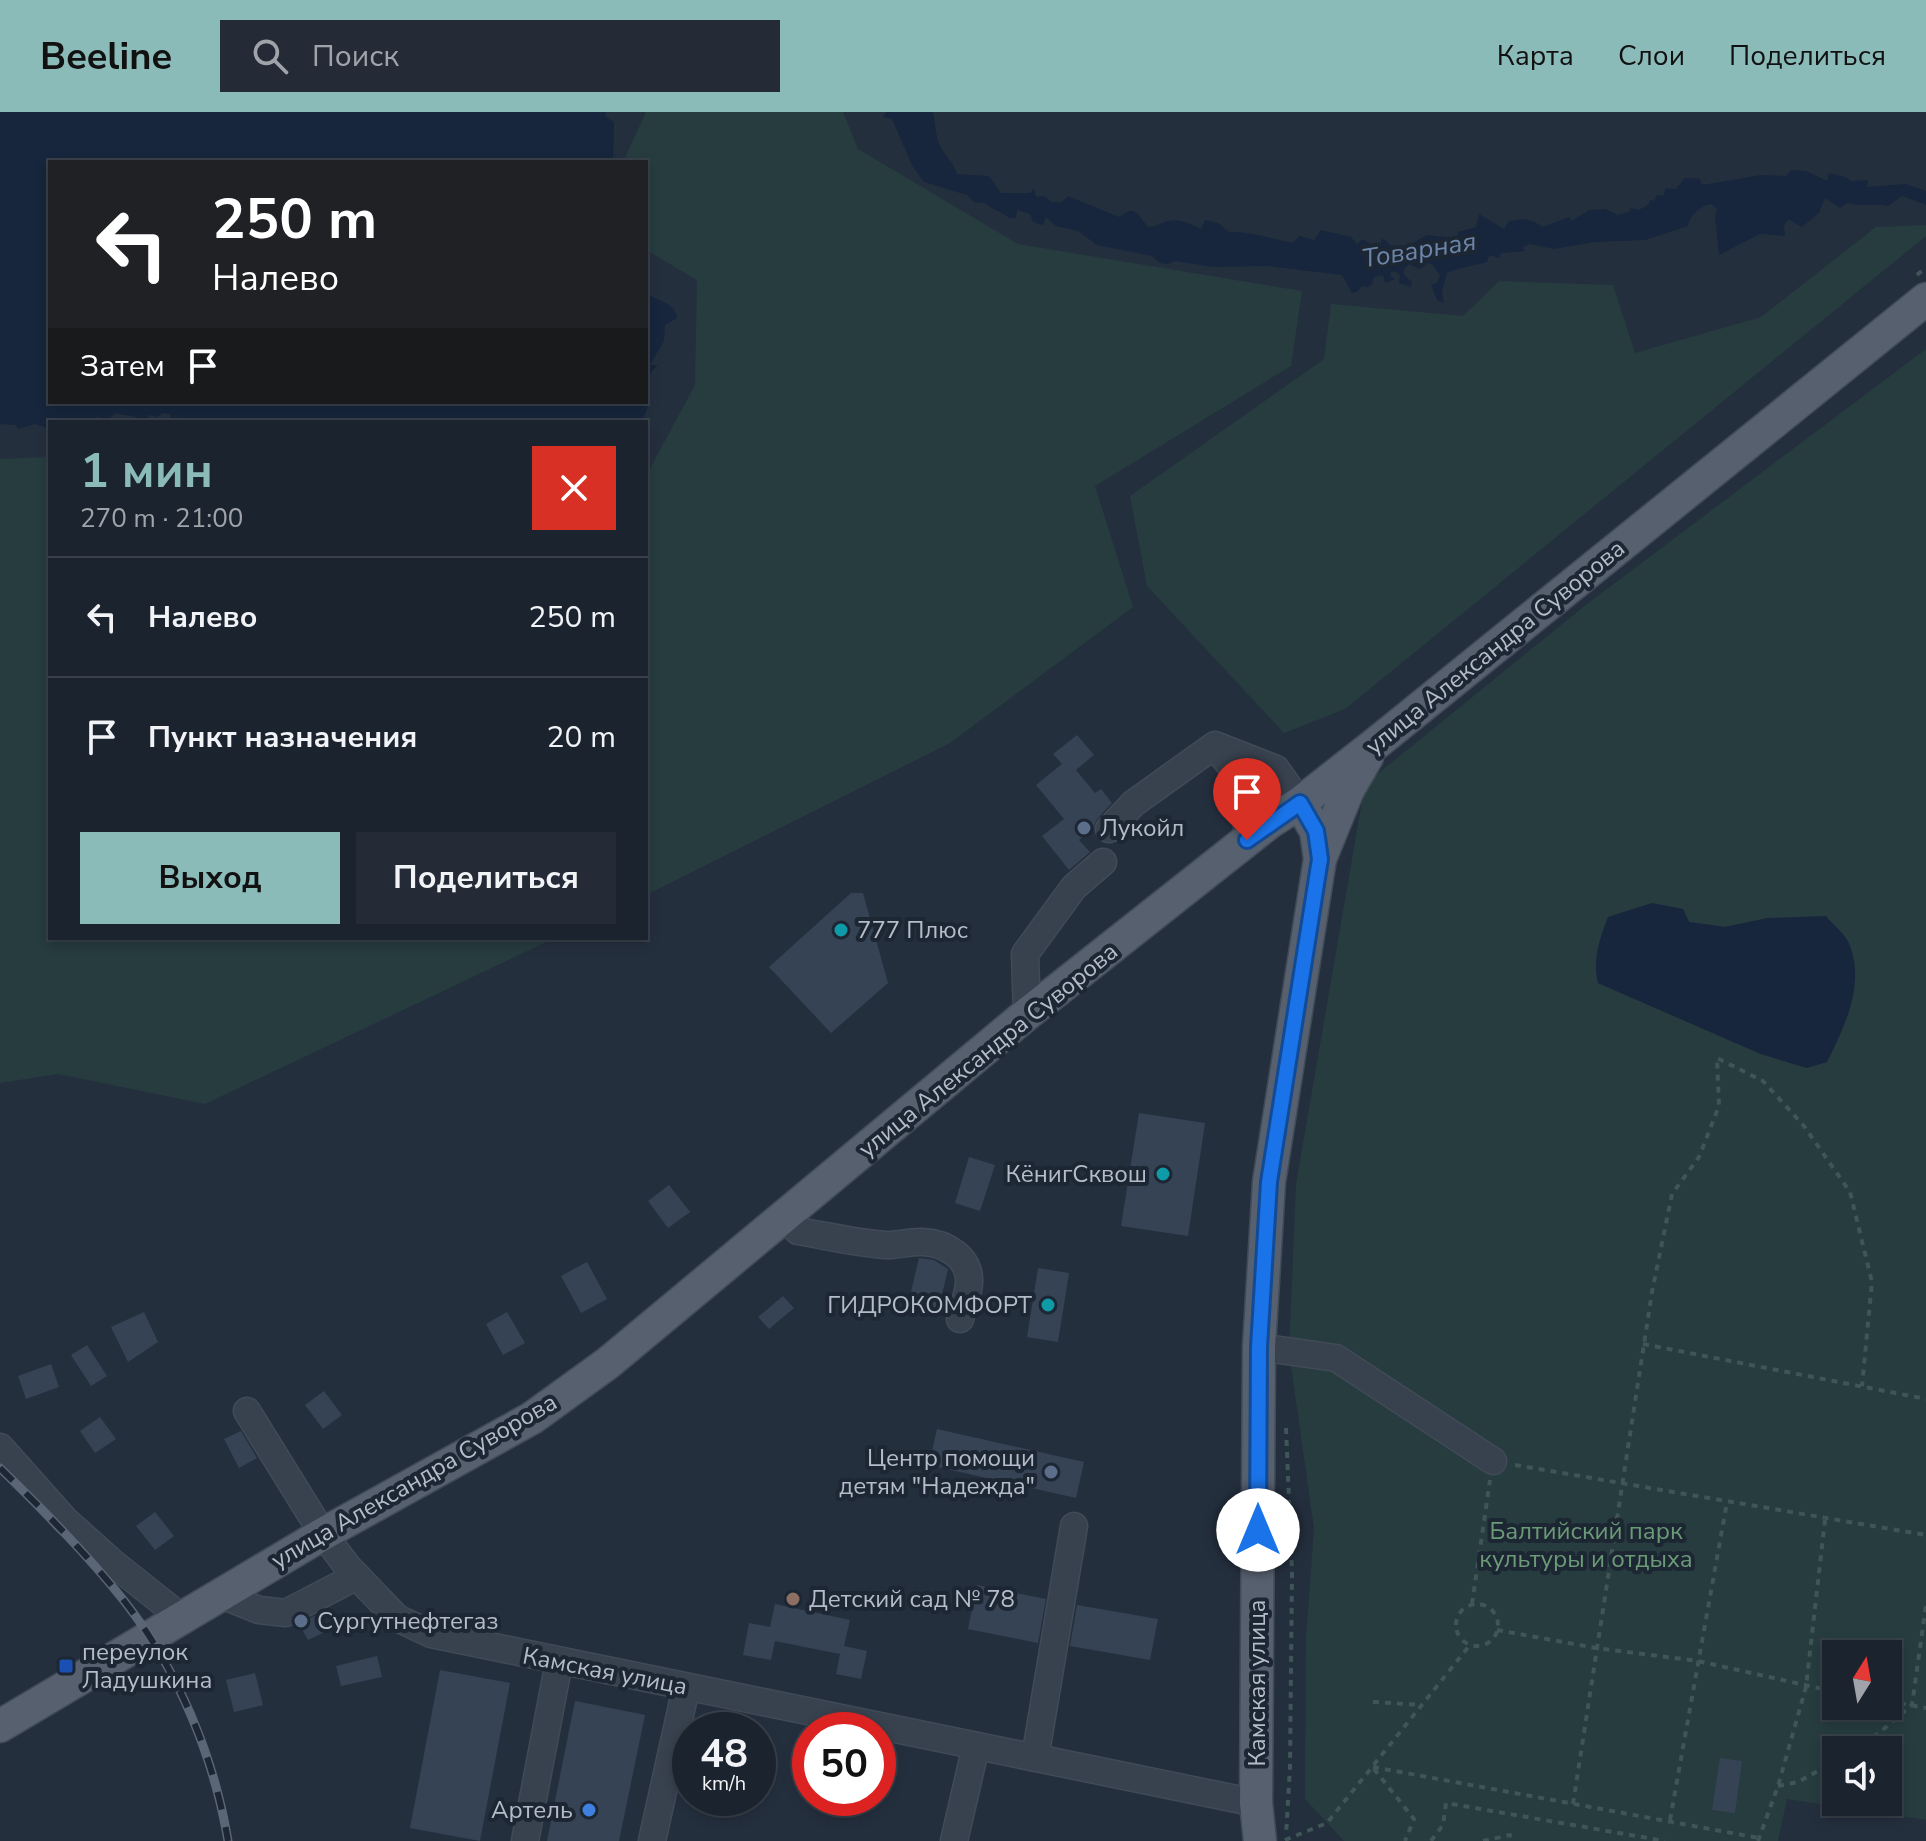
<!DOCTYPE html>
<html lang="ru">
<head>
<meta charset="utf-8">
<style>
  body { margin:0; font-family:"Nunito Sans",sans-serif; background:#242b36; color:#f1f3f6; height:100vh; display:flex; flex-direction:column; font-size:30px; white-space:nowrap }
  * { box-sizing:border-box; margin:0 }
  p { font-size:26px; color:#a0a4aa }
  .icon { flex:none; width:44px; height:44px; fill:none; stroke:currentColor; stroke-width:2; stroke-linecap:round; stroke-linejoin:round }
  .map { position:relative; flex:1; overflow:hidden }
  .drawer { position:absolute; left:48px; top:308px; width:600px; height:520px; display:flex; flex-direction:column; background:#1b232e; border-radius:0px; box-shadow:0 4px 12px #0003,0 0 0 2px #39404a }
  .drawer>* { flex:none }
  .guide { position:absolute; left:48px; top:48px; width:600px; height:244px; border-radius:0px; box-shadow:0 4px 12px #0003,0 0 0 2px #39404a; background:#202124; color:#fff; overflow:hidden }
  .needle { width:52px; rotate:11deg }
  .fabs { position:absolute; left:1822px; top:1528px; display:grid; gap:16px }
  .fabs a { display:grid; place-items:center; width:80px; height:80px; border-radius:0px; background:#1b232e; box-shadow:0 4px 12px #0003,0 0 0 2px #39404a; font-size:40px }
  .speed { position:absolute; left:672px; top:1600px; display:flex; gap:16px; font-size:40px; font-weight:700; text-align:center }
  .speed>* { display:grid; place-content:center; width:104px; height:104px; border-radius:50%; background:#1b232e; box-shadow:0 4px 12px #0003,0 0 0 2px #39404a; line-height:1 }
  .speed small { font-size:20px; font-weight:400 }
  .speed .limit { border:12px solid #d22; background:#fff; color:#111 }
  .pin { position:absolute; display:grid; place-items:center; width:68px; height:68px; color:#fff; margin:-82px -34px; border-radius:50% 50% 50% 0; rotate:-45deg; box-shadow:0 0 8px #0007 }
  .pin .icon { rotate:45deg }
  .me { position:absolute; width:88px; margin:-44px; rotate:0deg; stroke-linejoin:round; filter:drop-shadow(0 0 6px #0008) }
  .turn { display:flex; align-items:center; gap:28px; height:168px; padding:0 32px; font-size:36px }
  .turn .icon { width:104px; height:104px; stroke-width:2.5 }
  .turn b { display:block; font-size:56px; line-height:68px }
  .then { display:flex; align-items:center; height:76px; padding:0 32px; background:#0003; gap:16px; font-size:30px }
  .round { display:grid; place-items:center; flex:none; width:84px; height:84px; border-radius:0px; background:#242b36 }
  .head { display:flex; align-items:center; justify-content:space-between; height:136px; padding:0 32px }
  h1 { font-size:48px; font-weight:700; line-height:60px; color:#8bbbb9 }
  .action { display:flex; gap:16px; margin-top:auto; padding:16px 32px }
  .action a { flex:1; height:92px; border-radius:0px; background:#8bbbb9; color:#111; font-size:32px; font-weight:700; line-height:92px; text-align:center }
  .action a+a { background:#242b36; color:#f1f3f6 }
  ul { padding:0; list-style:none }
  li { display:flex; align-items:center; gap:24px; height:120px; padding:0 32px; border-top:2px solid #39404a }
  li div { flex:1 }
  li b { display:block; font-size:30px }
  li em { font-style:normal }
  header { display:flex; align-items:center; gap:48px; box-sizing:border-box; height:112px; padding:0 40px; background:#8bbbb9; color:#111 }
  header strong { font-size:38px }
  nav { display:flex; gap:44px; margin-inline-start:auto; font-size:28px }
  .search { width:560px; height:72px; background:#242b36; display:flex; align-items:center; gap:20px; box-sizing:border-box; padding:0 28px; border-radius:0px; color:#a0a4aa; font-size:30px }
  .map>svg:first-child { display:block }
  .green { fill:#263c3f; fill-rule:evenodd }
  .water { fill:#17263c }
  .building { fill:#364354 }
  .lines { fill:none; stroke-linecap:round; stroke-linejoin:round }
  .minor-casing { stroke:#414a57; stroke-width:29 }
  .major-casing { stroke:#414a57; stroke-width:35 }
  .path { stroke:#3f5557; stroke-width:4; stroke-dasharray:6 6; stroke-linecap:butt }
  .minor { stroke:#38414e; stroke-width:26 }
  .major { stroke:#56606e; stroke-width:32 }
  .rail-casing { stroke:#5a6575; stroke-width:9 }
  .rail { stroke:#1d2633; stroke-width:6; stroke-dasharray:18; stroke-linecap:butt }
  .route-casing { stroke:#114b97; stroke-width:20 }
  .route { stroke:#1a73e8; stroke-width:14 }
  .service-dot { fill:#5c6f8a; stroke:#1d2633; stroke-width:3 }
  .culture-dot { fill:#0f9aa8; stroke:#1d2633; stroke-width:3 }
  .education-dot { fill:#8d6e63; stroke:#1d2633; stroke-width:3 }
  .transit-dot { fill:#1a4fb4; stroke:#1d2633; stroke-width:3 }
  .shop-dot { fill:#3f7fe0; stroke:#1d2633; stroke-width:3 }
  .labels { text-anchor:middle; dominant-baseline:central; stroke-width:8; stroke-linejoin:round; paint-order:stroke }
  .street-label { font-size:24px; fill:#b4bcc9; stroke:#1d2633 }
  .poi-label { font-size:24px; fill:#b4bcc9; stroke:#1d2633; text-anchor:start }
  .park-label { font-size:24px; fill:#6b9a76; stroke:#1d2633 }
  .water-label { font-size:26px; font-style:italic; fill:#6d86a8; stroke:#1d2633 }
</style>
</head>
<body>
<header>
<strong>Beeline</strong>
<div class="search"><svg class="icon" aria-label="search" viewBox="0 0 24 24"><circle cx="10" cy="10" r="6"/><path d="M15 15l6 6"/></svg>Поиск</div>
<nav><a>Карта</a><a>Слои</a><a>Поделиться</a></nav>
</header>
<div class="map">
<svg width="1926" height="1729" viewBox="0 0 1926 1729">
  <rect width="100%" height="100%" fill="#242f3e"/>
  <path class="green" d="M 646,0 L 843,0 L 858,37 L 1018,132 L 1302,179 L 1291,254 L 1095,374 L 1133,495 L 950,631 L 646,783 L 646,364 L 695,273 L 697,168 L 646,138 L 646,50 L 623,50 Z
    M 1926,113 L 1926,124 L 1345,597 L 1284,621 L 1147,474 L 1130,384 L 1324,247 L 1331,192 L 1463,204 L 1499,169 L 1613,173 L 1635,241 L 1761,205 L 1876,115 Z
    M 1926,237 L 1926,1708 L 1787,1687 L 1778,1729 L 1344,1729 L 1305,1687 L 1306,1526 L 1314,1416 L 1289,1240 L 1296,1072 L 1365,672 L 1587,492 ZM 1768,806 L 1807,956 L 1761,942 L 1598,871 L 1689,810 L 1725,815 ZM 1836,1542 L 1888,1542 L 1888,1594 L 1836,1594 ZM 1836,1638 L 1888,1638 L 1888,1690 L 1836,1690 Z
    M 50,345 L 50,826 L 555,826 L 205,992 L 58,962 L 0,971 L 0,347 Z"/>
  <path class="water" d="M 0,0 L 606,0 L 605,4 L 614,10 L 613,50 L 50,50 L 50,290 L 646,290 L 646,275 C 652,287 648,300 640,310 L 196,310 L 196,307 L 191,310 L 179,310 L 177,305 L 171,310 L 170,302 L 163,301 L 157,305 L 149,303 L 147,310 L 137,310 L 135,305 L 115,301 L 109,307 L 97,305 L 89,310 L 50,310 L 50,317 L 35,312 L 18,317 L 16,313 L 0,312 Z
    M 886,0 L 933,0 C 936,12 935,29 943,39 C 949,48 953,51 957,62 L 989,64 L 1001,81 L 1030,81 L 1034,76 L 1036,85 L 1044,84 L 1052,90 L 1062,90 L 1068,84 L 1119,105 L 1131,98 L 1137,101 L 1148,115 C 1157,115 1160,111 1168,109 C 1179,106 1191,112 1201,117 L 1205,108 L 1218,111 L 1229,120 C 1241,118 1279,128 1293,131 L 1299,124 L 1314,128 L 1321,118 L 1351,125 L 1357,132 L 1363,127 L 1372,133 L 1381,131 L 1382,126 L 1395,137 L 1411,132 L 1427,123 L 1457,126 L 1458,120 L 1476,115 L 1479,102 L 1504,117 L 1509,109 C 1525,106 1531,107 1543,115 L 1569,105 L 1572,109 L 1589,98 L 1605,97 L 1618,103 L 1629,100 L 1631,96 L 1639,98 L 1649,92 L 1650,88 L 1654,89 L 1657,83 L 1664,84 L 1665,76 L 1676,77 L 1685,66 L 1700,67 L 1701,72 L 1708,72 L 1761,63 L 1786,64 L 1791,58 L 1806,59 L 1827,69 L 1829,61 L 1846,65 L 1851,69 L 1868,68 L 1867,75 L 1906,72 L 1926,79 L 1926,93 L 1902,84 L 1888,94 C 1874,91 1860,95 1847,91 L 1840,96 L 1825,86 L 1819,101 L 1802,115 L 1788,107 L 1784,114 L 1785,124 L 1760,122 L 1719,143 L 1715,103 L 1717,97 L 1711,92 C 1700,94 1690,103 1688,114 L 1645,128 L 1595,130 L 1554,137 L 1529,132 L 1522,136 L 1525,139 L 1501,141 L 1499,146 L 1489,143 L 1487,150 C 1473,154 1460,155 1447,161 L 1442,179 L 1444,191 L 1437,188 L 1431,173 L 1437,171 L 1440,163 L 1432,152 L 1427,151 L 1420,157 L 1409,152 L 1404,157 L 1404,163 L 1412,170 L 1411,175 L 1399,171 L 1400,163 L 1395,159 L 1391,160 L 1390,164 L 1395,167 L 1385,171 L 1383,163 L 1374,165 L 1372,172 L 1368,175 L 1362,174 L 1357,180 L 1352,181 L 1342,163 L 1266,154 L 1213,155 L 1175,149 L 1168,152 L 1160,151 L 1152,144 L 1097,133 L 1078,119 L 1056,114 L 1046,105 L 1043,113 L 1033,110 L 1030,102 L 1017,98 L 1016,106 L 1009,106 C 1001,98 992,99 985,91 L 974,90 L 967,83 L 924,70 L 913,55 L 892,7 L 883,5 Z
    M 646,180 C 658,191 675,189 677,206 L 665,213 L 664,229 L 650,253 L 658,253 L 646,265 Z
    M 1652,791 L 1683,797 L 1689,810 L 1725,815 L 1768,806 L 1826,804 C 1833,813 1847,823 1850,834 C 1865,873 1844,916 1827,950 L 1807,956 L 1761,942 L 1598,871 C 1592,848 1600,826 1608,805 Z"/>
  <path class="building" d="M 1077,623 L 1094,643 L 1076,658 L 1095,681 L 1101,677 L 1112,691 L 1097,707 L 1093,716 L 1079,728 L 1090,740 L 1069,758 L 1042,724 L 1064,707 L 1036,673 L 1062,652 L 1053,642 Z
    M 851,781 L 863,781 L 888,871 L 831,921 L 769,855 Z
    M 1139,1001 L 1205,1011 L 1188,1124 L 1121,1114 Z
    M 969,1045 L 995,1053 L 980,1099 L 955,1091 Z
    M 669,1073 L 690,1100 L 668,1116 L 648,1089 Z
    M 919,1146 L 934,1148 L 948,1157 L 937,1204 L 907,1197 Z
    M 587,1150 L 607,1187 L 581,1201 L 561,1164 Z
    M 1038,1156 L 1069,1161 L 1058,1230 L 1027,1225 Z
    M 783,1184 L 794,1196 L 769,1217 L 758,1205 Z
    M 144,1200 L 158,1230 L 128,1250 L 111,1215 Z
    M 507,1200 L 525,1231 L 503,1243 L 486,1212 Z
    M 87,1233 L 107,1264 L 91,1274 L 71,1243 Z
    M 51,1252 L 59,1275 L 26,1287 L 18,1264 Z
    M 324,1279 L 342,1303 L 323,1317 L 305,1293 Z
    M 100,1305 L 116,1327 L 95,1341 L 80,1319 Z
    M 937,1317 L 1084,1350 L 1076,1386 L 929,1353 Z
    M 241,1319 L 257,1346 L 239,1356 L 224,1327 Z
    M 155,1400 L 174,1424 L 155,1438 L 136,1414 Z
    M 977,1473 L 1046,1487 L 1038,1531 L 968,1517 Z
    M 775,1492 L 850,1508 L 844,1534 L 867,1539 L 861,1567 L 836,1562 L 840,1542 L 775,1529 L 771,1548 L 743,1543 L 749,1511 L 770,1515 Z
    M 1077,1493 L 1158,1507 L 1150,1548 L 1070,1534 Z
    M 318,1502 L 327,1519 L 308,1528 L 299,1512 Z
    M 377,1544 L 382,1565 L 341,1574 L 336,1554 Z
    M 440,1558 L 510,1571 L 480,1729 L 410,1716 Z
    M 255,1561 L 263,1593 L 234,1600 L 226,1568 Z
    M 575,1589 L 645,1603 L 619,1729 L 547,1729 Z
    M 1720,1646 L 1742,1649 L 1735,1701 L 1712,1698 Z"/>
  <g class="lines">
    <g class="minor-casing">
      <path id="minor" d="M 1215,634 L 1243,670 L 1247,689 L 1247,728
        M 1109,717 L 1134,691 L 1215,633 L 1276,657 L 1300,691
        M 1027,902 L 1025,842 L 1074,775 L 1103,750
        M 786,1105 L 798,1119 C 827,1124 856,1131 885,1133 C 897,1134 910,1129 923,1130 C 945,1131 970,1145 969,1170 C 969,1182 963,1195 960,1207
        M 1259,1235 L 1336,1246 L 1493,1349
        M 247,1299 L 323,1422 L 348,1455 L 397,1506 L 431,1522 L 1256,1691
        M 0,1335 L 65,1408 L 113,1451 L 181,1505
        M 219,1482 L 259,1498 L 286,1501 L 357,1464
        M 1035,1646 L 1074,1414
        M 525,1729 L 559,1550
        M 652,1729 L 686,1576
        M 954,1729 L 976,1634"/>
    </g>
    <g class="major-casing">
      <path id="major" d="M 1320,747 L 1348,678 L 1367,645
        M 0,1614 L 323,1422 L 532,1306 L 608,1251 L 1027,902 L 1270,710 L 1300,691 L 1374,633 L 1926,187
        M 1260,1729 L 1256,1691 L 1259,1235 L 1269,1070 L 1320,747 L 1316,719 L 1300,691"/>
    </g>
    <path class="path" d="M 1917,163 L 1926,155
      M 1643,1232 L 1926,1287
      M 1286,1316 L 1292,1460 L 1290,1655 L 1286,1723
      M 1515,1353 L 1926,1423
      M 1472,1492 L 1490,1368
      M1456 1513a21 21 0 1 1 42 0a21 21 0 1 1-42 0Z
      M 1497,1518 L 1596,1536 L 1698,1549 L 1836,1580
      M 1888,1589 L 1926,1596
      M 1373,1590 L 1422,1593
      M 1853,1638 L 1879,1621 L 1912,1593 L 1926,1493
      M 1373,1655 L 1759,1726
      M 1374,1657 L 1414,1707 L 1405,1729
      M 1778,1674 L 1798,1670 L 1836,1649
      M 1573,1692 L 1652,1180 L 1672,1082 L 1699,1045 L 1719,994 L 1717,946 L 1763,969 L 1804,1014 L 1850,1080 L 1872,1170 L 1862,1274
      M 1670,1708 L 1727,1390
      M 1285,1728 L 1327,1711 L 1470,1533
      M 1431,1729 L 1443,1713 L 1446,1691 L 1665,1729
      M 1483,1729 L 1510,1723 L 1509,1729
      M 1758,1729 L 1778,1674 L 1806,1575 L 1825,1408"/>
    <use href="#minor" class="minor"/>
    <use href="#major" class="major"/>
    <g class="rail-casing">
      <path id="rail" d="M 0,1356 C 43,1398 87,1442 125,1490 C 178,1558 214,1645 228,1729"/>
    </g>
    <use href="#rail" class="rail"/>
  </g>
  <g class="lines">
    <g class="route-casing">
      <path id="route" d="M 1247,728 L 1300,691 L 1316,719 L 1320,747 L 1269,1070 L 1259,1235 L 1258,1418"/>
    </g>
    <use href="#route" class="route"/>
  </g>
  <g class="service-dot">
    <circle cx="1084" cy="716" r="8"/>
    <circle cx="1051" cy="1360" r="8"/>
    <circle cx="301" cy="1509" r="8"/>
  </g>
  <g class="culture-dot">
    <circle cx="841" cy="818" r="8"/>
    <circle cx="1163" cy="1062" r="8"/>
    <circle cx="1048" cy="1193" r="8"/>
  </g>
  <circle class="education-dot" cx="793" cy="1487" r="8"/>
  <rect class="transit-dot" x="58" y="1546" width="16" height="16" rx="4"/>
  <circle class="shop-dot" cx="589" cy="1698" r="8"/>
  <g class="labels">
    <g class="street-label">
      <text transform="translate(1495 535) rotate(-39)">улица Александра Суворова</text>
      <text transform="translate(988 938) rotate(-39)">улица Александра Суворова</text>
      <text transform="translate(414 1369) rotate(-30)">улица Александра Суворова</text>
      <text transform="translate(605 1559) rotate(11)">Камская улица</text>
      <text transform="translate(1257 1571) rotate(-90)">Камская улица</text>
    </g>
    <g class="poi-label">
      <text x="1100" y="716">Лукойл</text>
      <text x="857" y="818">777 Плюс</text>
      <text x="1147" y="1062" text-anchor="end">КёнигСквош</text>
      <text x="1032" y="1193" text-anchor="end">ГИДРОКОМФОРТ</text>
      <text x="1035" y="1346" text-anchor="end">Центр помощи<tspan x="1035" dy="28">детям "Надежда"</tspan></text>
      <text x="809" y="1487">Детский сад № 78</text>
      <text x="317" y="1509">Сургутнефтегаз</text>
      <text x="82" y="1540">переулок<tspan x="82" dy="28">Ладушкина</tspan></text>
      <text x="573" y="1698" text-anchor="end">Артель</text>
    </g>
    <g class="park-label">
      <text x="1586" y="1419">Балтийский парк<tspan x="1586" dy="28">культуры и отдыха</tspan></text>
    </g>
    <g class="water-label">
      <text transform="translate(1419 138) rotate(-9)">Товарная</text>
    </g>
  </g>
</svg>
<div class="fabs">
<a><svg class="needle" viewBox="-14 -14 28 28"><path d="M0-13l5 13h-10z" fill="#e53935"/><path d="M0 13l5-13h-10z" fill="#a0a4aa"/></svg></a>
<a><svg class="icon" aria-label="sound" viewBox="0 0 24 24"><path d="M4 9h4l5-4v14l-5-4H4zM17 9q2 3 0 6"/></svg></a>
</div>
<div class="speed"><div>48<small>km/h</small></div><div class="limit">50</div></div>
<div class="pin" style="left:1247px;top:728px;background:#d93025"><svg class="icon" aria-label="arrive" viewBox="0 0 24 24"><path d="M6 21V4h12l-3 4 3 4H6"/></svg></div>
<svg class="me" style="left:1258px;top:1418px" viewBox="-20 -20 40 40"><circle r="19" fill="#fff"/><path d="M0-13L10 11 0 6-10 11z" fill="#1a73e8"/></svg>
<div class="guide">
<div class="turn"><svg class="icon" aria-label="left" viewBox="0 0 24 24"><path d="M17 20v-9H6M10 6l-5 5 5 5"/></svg><div><b>250 m</b>Налево</div></div>
<div class="then">Затем<svg class="icon" aria-label="arrive" viewBox="0 0 24 24"><path d="M6 21V4h12l-3 4 3 4H6"/></svg></div>
</div>
<section class="drawer">
<div class="head"><div><h1>1 мин</h1><p>270 m · 21:00</p></div><a class="round" style="background:#d93025;color:#fff"><svg class="icon" aria-label="close" viewBox="0 0 24 24"><path d="M6 6l12 12M18 6L6 18"/></svg></a></div>
<ul>
<li><svg class="icon" aria-label="left" viewBox="0 0 24 24"><path d="M17 20v-9H6M10 6l-5 5 5 5"/></svg><div><b>Налево</b></div><em>250 m</em></li>
<li><svg class="icon" aria-label="arrive" viewBox="0 0 24 24"><path d="M6 21V4h12l-3 4 3 4H6"/></svg><div><b>Пункт назначения</b></div><em>20 m</em></li>
</ul>
<div class="action"><a>Выход</a><a>Поделиться</a></div>
</section>
</div>
</body>
</html>
